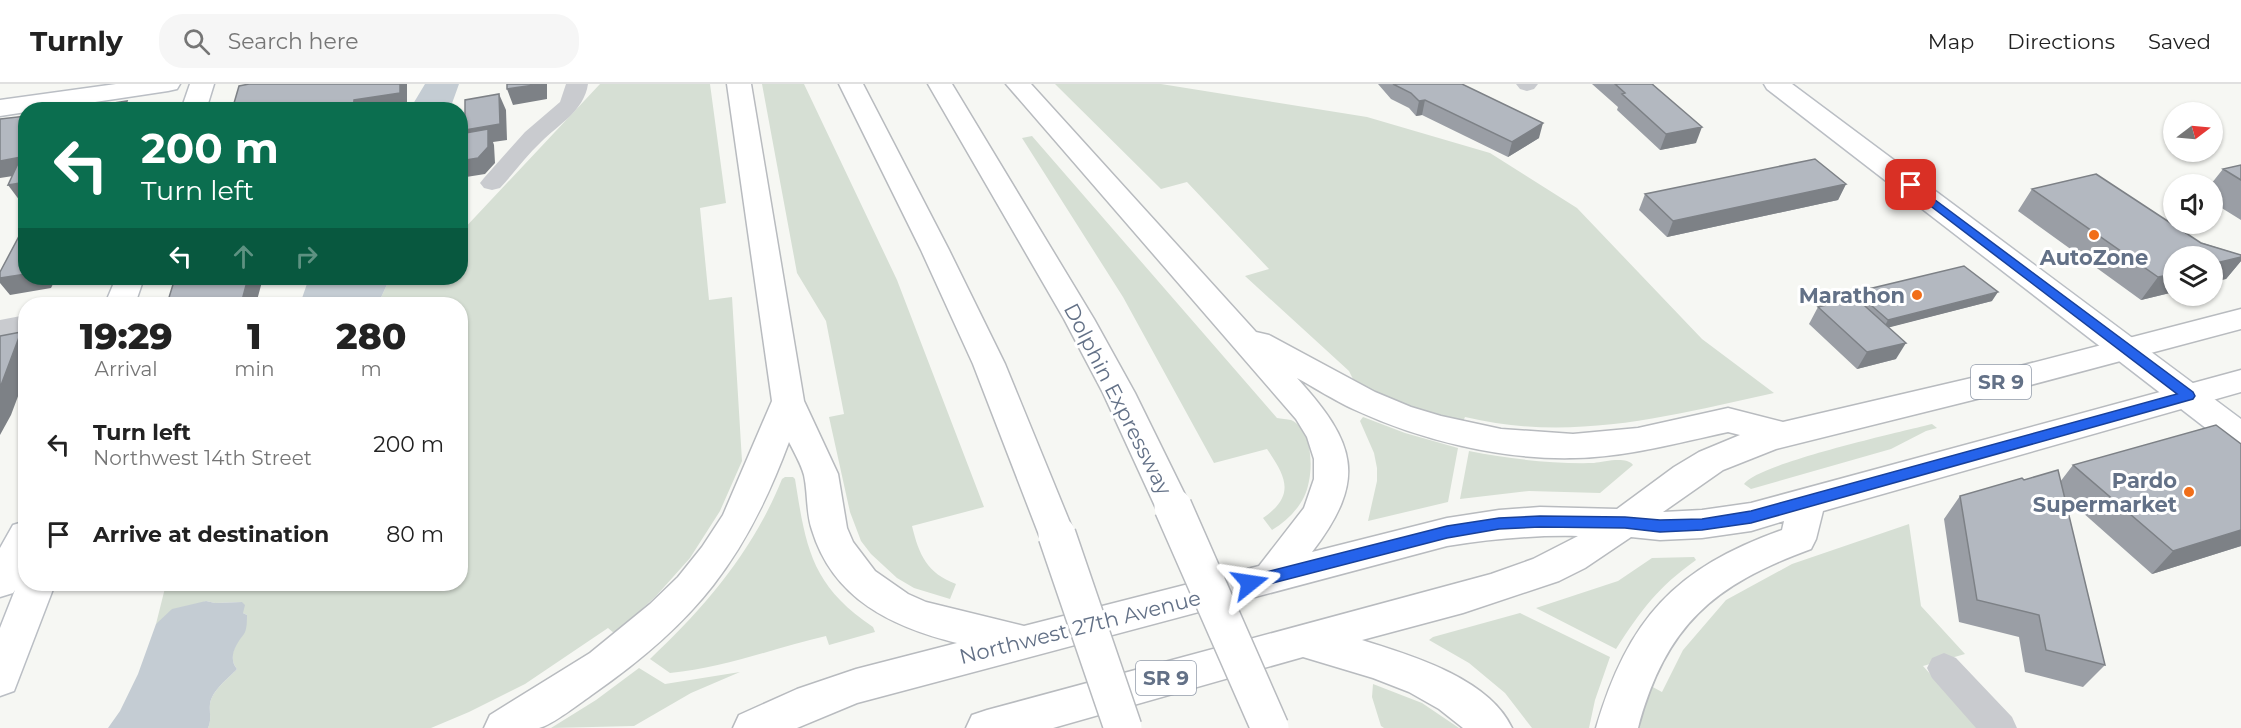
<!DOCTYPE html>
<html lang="en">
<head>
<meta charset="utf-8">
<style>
  body { margin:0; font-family:Montserrat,sans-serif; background:#f6f6f6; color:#222; height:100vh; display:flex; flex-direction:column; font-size:22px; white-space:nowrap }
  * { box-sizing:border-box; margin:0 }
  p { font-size:20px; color:#767676 }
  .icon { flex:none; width:33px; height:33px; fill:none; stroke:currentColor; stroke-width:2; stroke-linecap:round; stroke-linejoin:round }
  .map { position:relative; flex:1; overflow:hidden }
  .side { position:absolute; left:18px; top:213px; width:450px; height:294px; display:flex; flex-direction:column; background:#fff; border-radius:24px; box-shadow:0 2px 4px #0004 }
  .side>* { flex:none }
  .banner { position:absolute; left:18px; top:18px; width:450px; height:183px; border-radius:24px; box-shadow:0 2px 4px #0004; background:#0b6e4f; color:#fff; overflow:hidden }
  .needle { width:39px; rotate:74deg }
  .controls { position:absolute; left:2163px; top:18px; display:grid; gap:12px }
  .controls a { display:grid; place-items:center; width:60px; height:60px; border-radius:50%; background:#fff; box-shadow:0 2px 4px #0004; font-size:30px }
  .pin { position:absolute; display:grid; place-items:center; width:51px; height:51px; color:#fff; margin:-26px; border-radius:12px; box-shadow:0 3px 9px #0006 }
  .me { position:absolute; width:66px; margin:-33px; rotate:75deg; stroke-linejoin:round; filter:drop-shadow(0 0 4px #0008) }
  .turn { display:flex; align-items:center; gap:21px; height:126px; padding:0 24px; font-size:27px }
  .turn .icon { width:78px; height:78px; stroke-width:2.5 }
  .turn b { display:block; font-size:42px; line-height:51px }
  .lanes { display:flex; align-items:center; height:57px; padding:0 24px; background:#0003; justify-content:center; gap:30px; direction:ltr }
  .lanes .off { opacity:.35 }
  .eta { display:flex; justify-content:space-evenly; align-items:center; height:102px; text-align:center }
  .eta b { font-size:36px; font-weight:800; line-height:42px }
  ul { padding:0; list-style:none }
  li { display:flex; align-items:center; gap:18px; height:90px; padding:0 24px }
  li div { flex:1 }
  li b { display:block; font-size:22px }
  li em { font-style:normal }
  header { display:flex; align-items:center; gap:36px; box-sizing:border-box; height:84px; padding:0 30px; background:#fff; border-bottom:2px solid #e0e0e0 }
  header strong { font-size:28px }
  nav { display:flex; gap:33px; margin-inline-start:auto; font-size:21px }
  .search { width:420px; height:54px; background:#f6f6f6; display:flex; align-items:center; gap:15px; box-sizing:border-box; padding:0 21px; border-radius:24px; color:#767676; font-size:22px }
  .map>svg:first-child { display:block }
  .green { fill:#d6dfd4 }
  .water { fill:#c4ccd3 }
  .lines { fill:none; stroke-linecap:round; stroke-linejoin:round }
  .secondary-casing { stroke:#babec4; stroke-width:3 }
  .highway-casing { stroke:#b8bbbf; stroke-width:3 }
  .street { fill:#c9cbcf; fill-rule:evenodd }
  .secondary { fill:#fff; fill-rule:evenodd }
  .highway { fill:#fff; fill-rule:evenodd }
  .highway-bridge-casing { stroke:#b8bbbf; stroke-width:40; stroke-linecap:butt }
  .highway-bridge { stroke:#fff; stroke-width:37 }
  .wall { fill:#9a9ea5 }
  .shaded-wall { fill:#7d8186 }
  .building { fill:#b3b8c0; stroke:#7d8186; stroke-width:1.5 }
  .route { fill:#2563eb; stroke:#184099; stroke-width:1.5 }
  .poi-dot { fill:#f16e19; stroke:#fff; stroke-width:2 }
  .labels { text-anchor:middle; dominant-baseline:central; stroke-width:6; stroke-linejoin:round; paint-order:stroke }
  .shield { fill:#fff; stroke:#929cab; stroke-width:1.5 }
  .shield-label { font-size:20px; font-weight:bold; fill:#637187 }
  .poi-label { font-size:21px; font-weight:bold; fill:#637187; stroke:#fff; text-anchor:end }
  .street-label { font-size:21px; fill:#637187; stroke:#fff }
</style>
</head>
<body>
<header>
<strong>Turnly</strong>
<div class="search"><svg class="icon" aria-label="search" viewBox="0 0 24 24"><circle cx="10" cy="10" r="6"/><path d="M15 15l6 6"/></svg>Search here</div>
<nav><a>Map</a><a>Directions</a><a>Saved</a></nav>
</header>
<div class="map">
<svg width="2241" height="644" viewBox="0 0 2241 644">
  <rect width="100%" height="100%" fill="#f6f7f3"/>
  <path class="green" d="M 600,0 L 710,0 L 726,119 L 700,124 L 709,216 L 732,213 L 742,377 L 720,427 L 690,474 L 656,512 L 615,550 L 608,544 L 525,600 L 469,628 L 431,644 L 208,644 C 212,635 209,629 210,620 C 212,606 228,595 237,585 C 227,573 236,559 243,550 C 246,546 246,536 247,531 L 243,529 L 242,518 L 215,519 L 206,517 L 156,540 L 166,500 L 460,500 L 460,220 L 378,220 L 390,194 L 460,194 L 461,148 Z
    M 762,0 L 804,0 L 897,196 L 984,423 L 912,442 C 919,471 927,489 956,500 L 950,515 L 914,504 L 897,494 L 871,470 L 861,457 L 850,428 L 829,333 L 844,330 L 826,237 L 797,189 Z
    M 1055,0 L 1161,0 L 1367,33 L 1490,69 L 1577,124 L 1702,255 L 1774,309 C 1673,331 1573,359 1465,333 L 1462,340 L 1413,326 L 1357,303 L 1349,287 L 1245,192 L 1269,185 L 1187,98 L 1161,105 Z
    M 1032,52 L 1277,334 C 1281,335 1287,335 1291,336 C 1315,347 1314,393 1304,413 C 1297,427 1285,438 1272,446 L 1263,434 C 1296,411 1286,393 1267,365 L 1214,379 L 1123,213 L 1022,54 Z
    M 1363,333 L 1405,349 L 1458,364 L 1448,418 L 1368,437 L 1377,397 L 1377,384 L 1374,369 L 1360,337 Z
    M 1932,340 L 1937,344 L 1926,347 L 1891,365 L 1751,405 L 1744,400 C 1757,380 1900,348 1932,340 Z
    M 1469,367 C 1510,375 1551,380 1594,379 C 1604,378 1626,372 1633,381 L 1600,409 L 1529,407 L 1460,415 Z
    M 785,393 L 793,393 L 795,395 C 806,464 811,501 873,543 L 875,548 L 829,561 L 826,552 C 774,564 724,584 670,589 L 650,575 C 706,522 753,467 782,395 Z
    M 1909,440 L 1921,522 L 1965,570 L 1923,582 L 1979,644 L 1639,644 L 1649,601 L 1662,608 L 1683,566 L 1726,516 L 1792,480 Z
    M 1694,473 L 1696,476 C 1657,504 1642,525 1616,565 L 1536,524 L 1618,497 L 1652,474 Z
    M 1520,529 L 1610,573 L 1595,616 L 1589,644 L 1532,644 L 1505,609 L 1469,579 L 1429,556 L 1433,553 Z
    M 639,584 L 665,600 L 740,588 L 691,609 L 634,642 L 551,644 L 596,616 Z
    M 1373,600 L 1422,619 L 1459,644 L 1384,644 L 1381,642 L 1372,613 Z"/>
  <path class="water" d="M 425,0 L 459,0 L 450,25 L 410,25 Z
    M 309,194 L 390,194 L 378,220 L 300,220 Z
    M 206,517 L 215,519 L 242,518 L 245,521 L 243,529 L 247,531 C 247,536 247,546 244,550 C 237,559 227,573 237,585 C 228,595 212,606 210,620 C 209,629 212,635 208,644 L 108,644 L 120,627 L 138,590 L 156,540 L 172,525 Z"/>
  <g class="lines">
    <g class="secondary-casing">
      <path id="secondary" d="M 116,0 L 180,0 L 177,5 L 168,7 L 42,26 L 26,26 L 26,28 L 0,32 L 0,16 Z
        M 190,0 L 214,0 L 206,26 L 181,26 Z
        M 1764,0 L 1792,0 L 2241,335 L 2241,365 L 2229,362 L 1767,5 Z
        M 116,194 L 144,194 L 135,220 L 105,220 Z
        M 26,437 L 26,500 L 55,500 L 14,607 L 0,612 L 0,544 L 15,506 L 13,509 L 0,513 L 0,464 L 13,441 Z"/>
    </g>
    <g class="highway-casing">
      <path id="highway" d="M 727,0 L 751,0 L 804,317 L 838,390 L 847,444 L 853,458 L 875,487 L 908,510 L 926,518 L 1024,542 L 1259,482 L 1304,424 L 1314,395 L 1314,375 L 1307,353 L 1296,335 L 1006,0 L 1031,0 L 1256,248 L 1269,251 L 1375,308 L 1411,323 L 1441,332 L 1501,345 L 1573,350 L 1638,344 L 1728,324 L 1783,338 L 1993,289 L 2241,225 L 2241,245 L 1993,311 L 1776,365 L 1723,386 L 1663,428 L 1702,426 L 1751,419 L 2241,286 L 2241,308 L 1823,427 L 1816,455 L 1811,465 C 1713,501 1666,541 1638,644 L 1596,644 C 1628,535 1675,484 1782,446 L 1784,437 L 1751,447 L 1702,454 L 1660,456 L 1631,453 L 1585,484 L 1559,497 L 1463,529 L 1362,556 C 1410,571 1489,594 1512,644 L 1463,644 L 1439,625 L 1409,608 L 1373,594 L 1303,573 L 1053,644 L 966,644 L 972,631 L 987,626 L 1491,490 L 1533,475 L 1578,452 C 1534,451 1491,455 1447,462 L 857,619 L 797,644 L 733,644 L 739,631 L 797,605 L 856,585 L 957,559 C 892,543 833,515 812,446 C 806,429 808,409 804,391 C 801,380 794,368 789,358 C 745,476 696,538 593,610 C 583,617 551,642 539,644 C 522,644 502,644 484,644 L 490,631 L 590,569 L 650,520 L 678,493 L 702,463 L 723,431 L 772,317 ZM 1297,294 C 1315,304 1334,316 1353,325 C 1420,356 1500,376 1575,374 C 1627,373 1677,359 1728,348 L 1740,351 L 1699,368 L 1674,383 L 1617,425 L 1540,423 L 1499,426 L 1447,434 L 1312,468 C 1368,395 1356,359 1297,294 Z
        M 839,0 L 863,0 L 949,166 L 1005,280 L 1075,451 L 1070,461 L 1057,465 L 1044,461 L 1039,451 L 973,280 L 921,166 Z
        M 928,0 L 952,0 L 1094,235 L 1135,309 L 1191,423 L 1186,433 L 1173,437 L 1160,433 L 1103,309 L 1064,235 Z"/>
    </g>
    <path class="street" d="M 566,0 L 588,0 C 584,27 559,40 541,58 C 526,72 514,89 500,104 L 492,106 L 484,104 L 480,99 L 484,94 L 525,48 L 560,18 Z
      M 1516,0 L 1538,0 L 1534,5 L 1527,7 L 1520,5 Z
      M 26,231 L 26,249 L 0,254 L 0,236 Z
      M 1944,569 L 1956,574 L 2012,633 L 2017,644 L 1976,644 L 1932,594 L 1927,584 L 1932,574 Z"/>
    <use href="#secondary" class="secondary"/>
    <use href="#highway" class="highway"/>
    <g class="highway-bridge-casing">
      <path id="highway-bridge" d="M 1173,423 L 1270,644
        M 1057,451 L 1123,644"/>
    </g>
    <use href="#highway-bridge" class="highway-bridge"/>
  </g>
  <path class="wall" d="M 1378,0 L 1462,0 L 1539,54 L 1508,73 L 1422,31 L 1416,32 L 1409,24 L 1391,15 Z
    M 1592,0 L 1655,0 L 1653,0 L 1696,59 L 1660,66 L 1617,26 L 1618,23 Z
    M 2241,81 L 2241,136 L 2212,118 L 2212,100 L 2211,100 L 2223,85 Z
    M 1846,100 L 1838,116 L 1667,153 L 1639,126 L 1645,110 Z
    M 2032,105 L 2241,171 L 2241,177 L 2226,195 L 2174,172 L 2174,208 L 2141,216 L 2018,127 Z
    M 1856,208 L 1992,217 L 1889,243 L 1896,275 L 1857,285 L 1809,240 L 1818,223 L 1853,215 Z
    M 2241,360 L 2241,462 L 2152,490 L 2064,412 L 2105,581 L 2083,603 L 2025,588 L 2019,553 L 1959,538 L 1944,435 L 1960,412 L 2024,396 L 2060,398 L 2073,381 Z"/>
  <path class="shaded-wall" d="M 400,0 L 407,0 L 407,25 L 353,26 L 354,16 Z
    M 541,0 L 547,0 L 547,15 L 513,21 L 507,5 Z
    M 499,10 L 506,26 L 507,56 L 493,58 L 494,61 L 495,79 L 485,90 L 460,94 L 460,77 L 472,62 L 465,46 Z
    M 1425,16 L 1422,31 L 1416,32 L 1419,17 Z
    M 127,17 L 132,26 L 123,26 Z
    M 321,20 L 324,26 L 284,26 Z
    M 1543,39 L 1539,54 L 1508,73 L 1512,58 Z
    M 1702,43 L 1696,59 L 1660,66 L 1666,50 Z
    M 21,73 L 26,90 L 0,94 L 0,77 Z
    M 26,98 L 26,116 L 20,117 L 8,101 Z
    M 1846,100 L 1838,116 L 1667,153 L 1673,137 Z
    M 2241,173 L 2241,177 L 2226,195 L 2212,199 L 2212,180 Z
    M 26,190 L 26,194 L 56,194 L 51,204 L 10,211 L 0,199 L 0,194 Z
    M 2174,190 L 2174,208 L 2141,216 L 2158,193 Z
    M 248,194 L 263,194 L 256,220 L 241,220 Z
    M 1998,208 L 1992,217 L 1883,245 L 1888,236 Z
    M 21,248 L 26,253 L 26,291 L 11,331 L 0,351 L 0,304 Z
    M 1906,259 L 1896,275 L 1857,285 L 1867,268 Z
    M 2241,446 L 2241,462 L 2152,490 L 2173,467 Z"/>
  <path class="building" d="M 249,0 L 400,0 L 400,9 L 354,16 L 353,26 L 319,26 L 321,20 L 284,26 L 232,26 L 239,2 Z
    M 507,0 L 541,0 L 507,5 Z
    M 1393,0 L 1462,0 L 1543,39 L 1512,58 L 1425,16 L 1419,17 L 1411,9 Z
    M 1615,0 L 1652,0 L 1702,43 L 1666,50 L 1622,10 L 1625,9 Z
    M 499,10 L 500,40 L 465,46 L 465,16 Z
    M 127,17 L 123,26 L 68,26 Z
    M 26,32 L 26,98 L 8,101 L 21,73 L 0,77 L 0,35 Z
    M 488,45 L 488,63 L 478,74 L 460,77 L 460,50 Z
    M 1815,75 L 1846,100 L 1673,137 L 1645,110 Z
    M 2241,81 L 2241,96 L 2223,85 Z
    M 2096,90 L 2201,159 L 2241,171 L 2241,173 L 2212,180 L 2212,172 L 2174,172 L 2174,190 L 2158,193 L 2032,105 Z
    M 26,127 L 26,133 L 21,134 Z
    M 26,139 L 26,190 L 0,194 L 0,188 Z
    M 1964,182 L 1998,208 L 1888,236 L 1856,208 Z
    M 175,194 L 248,194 L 241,220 L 167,220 Z
    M 1856,214 L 1906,259 L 1867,268 L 1818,223 Z
    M 21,248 L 0,304 L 0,252 Z
    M 2216,341 L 2241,360 L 2241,446 L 2173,467 L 2073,381 Z
    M 2058,386 L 2105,581 L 2046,566 L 2039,531 L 1977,516 L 1960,412 L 2022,394 L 2024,396 Z"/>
  <path class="route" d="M 1911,98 L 2193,308 L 2195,312 L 2193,315 L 1751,439 L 1702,446 L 1660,448 L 1625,444 L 1540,443 L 1499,445 L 1447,454 L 1250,505 L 1244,503 L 1242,499 L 1244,494 L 1250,492 L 1447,442 L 1499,434 L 1540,432 L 1625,433 L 1660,436 L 1702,435 L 1751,427 L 2177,310 L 1907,104 L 1905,101 Z"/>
  <g class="poi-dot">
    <circle cx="2094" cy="151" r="6"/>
    <circle cx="1917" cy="211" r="6"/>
    <circle cx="2189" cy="408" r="6"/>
  </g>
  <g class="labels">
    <g class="shield">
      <rect x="1971" y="281" width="60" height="34" rx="4.5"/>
      <rect x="1136" y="577" width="60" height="34" rx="4.5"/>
    </g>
    <g class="shield-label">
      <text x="2001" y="298">SR 9</text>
      <text x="1166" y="594">SR 9</text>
    </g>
    <g class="poi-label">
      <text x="2094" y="173" text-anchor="middle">AutoZone</text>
      <text x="1905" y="211">Marathon</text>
      <text x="2177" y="396">Pardo<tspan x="2177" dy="24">Supermarket</tspan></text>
    </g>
    <g class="street-label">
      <text transform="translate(1118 315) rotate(63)">Dolphin Expressway</text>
      <text transform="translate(1080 543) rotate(-14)">Northwest 27th Avenue</text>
    </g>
  </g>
</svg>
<div class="controls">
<a><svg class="needle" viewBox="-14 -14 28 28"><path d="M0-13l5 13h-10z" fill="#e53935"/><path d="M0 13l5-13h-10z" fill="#767676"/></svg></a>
<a><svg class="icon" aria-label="sound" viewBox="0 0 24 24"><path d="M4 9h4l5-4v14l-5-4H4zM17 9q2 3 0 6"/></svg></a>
<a><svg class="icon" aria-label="layers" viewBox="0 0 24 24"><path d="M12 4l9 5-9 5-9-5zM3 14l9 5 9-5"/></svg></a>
</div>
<div class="pin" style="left:1911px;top:101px;background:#d93025"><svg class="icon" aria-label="arrive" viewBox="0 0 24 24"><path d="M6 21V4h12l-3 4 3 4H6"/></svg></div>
<svg class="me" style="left:1250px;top:499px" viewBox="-20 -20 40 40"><path d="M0-17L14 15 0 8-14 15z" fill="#2563eb" stroke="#fff" stroke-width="4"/></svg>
<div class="banner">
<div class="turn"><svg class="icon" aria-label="left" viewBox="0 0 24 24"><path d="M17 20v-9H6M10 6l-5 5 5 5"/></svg><div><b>200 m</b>Turn left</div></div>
<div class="lanes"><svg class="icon" aria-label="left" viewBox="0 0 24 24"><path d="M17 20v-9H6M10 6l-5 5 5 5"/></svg><svg class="icon off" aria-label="ahead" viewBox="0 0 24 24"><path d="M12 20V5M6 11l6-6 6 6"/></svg><svg class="icon off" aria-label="right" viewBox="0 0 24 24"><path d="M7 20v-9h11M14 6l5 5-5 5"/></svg></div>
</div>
<section class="side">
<div class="eta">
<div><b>19:29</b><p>Arrival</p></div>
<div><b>1</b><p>min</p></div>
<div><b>280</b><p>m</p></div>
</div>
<ul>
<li><svg class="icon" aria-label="left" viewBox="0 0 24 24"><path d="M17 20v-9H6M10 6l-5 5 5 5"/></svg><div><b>Turn left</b><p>Northwest 14th Street</p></div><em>200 m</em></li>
<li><svg class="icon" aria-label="arrive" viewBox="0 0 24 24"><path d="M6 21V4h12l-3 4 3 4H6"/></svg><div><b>Arrive at destination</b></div><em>80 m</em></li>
</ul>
</section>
</div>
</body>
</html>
